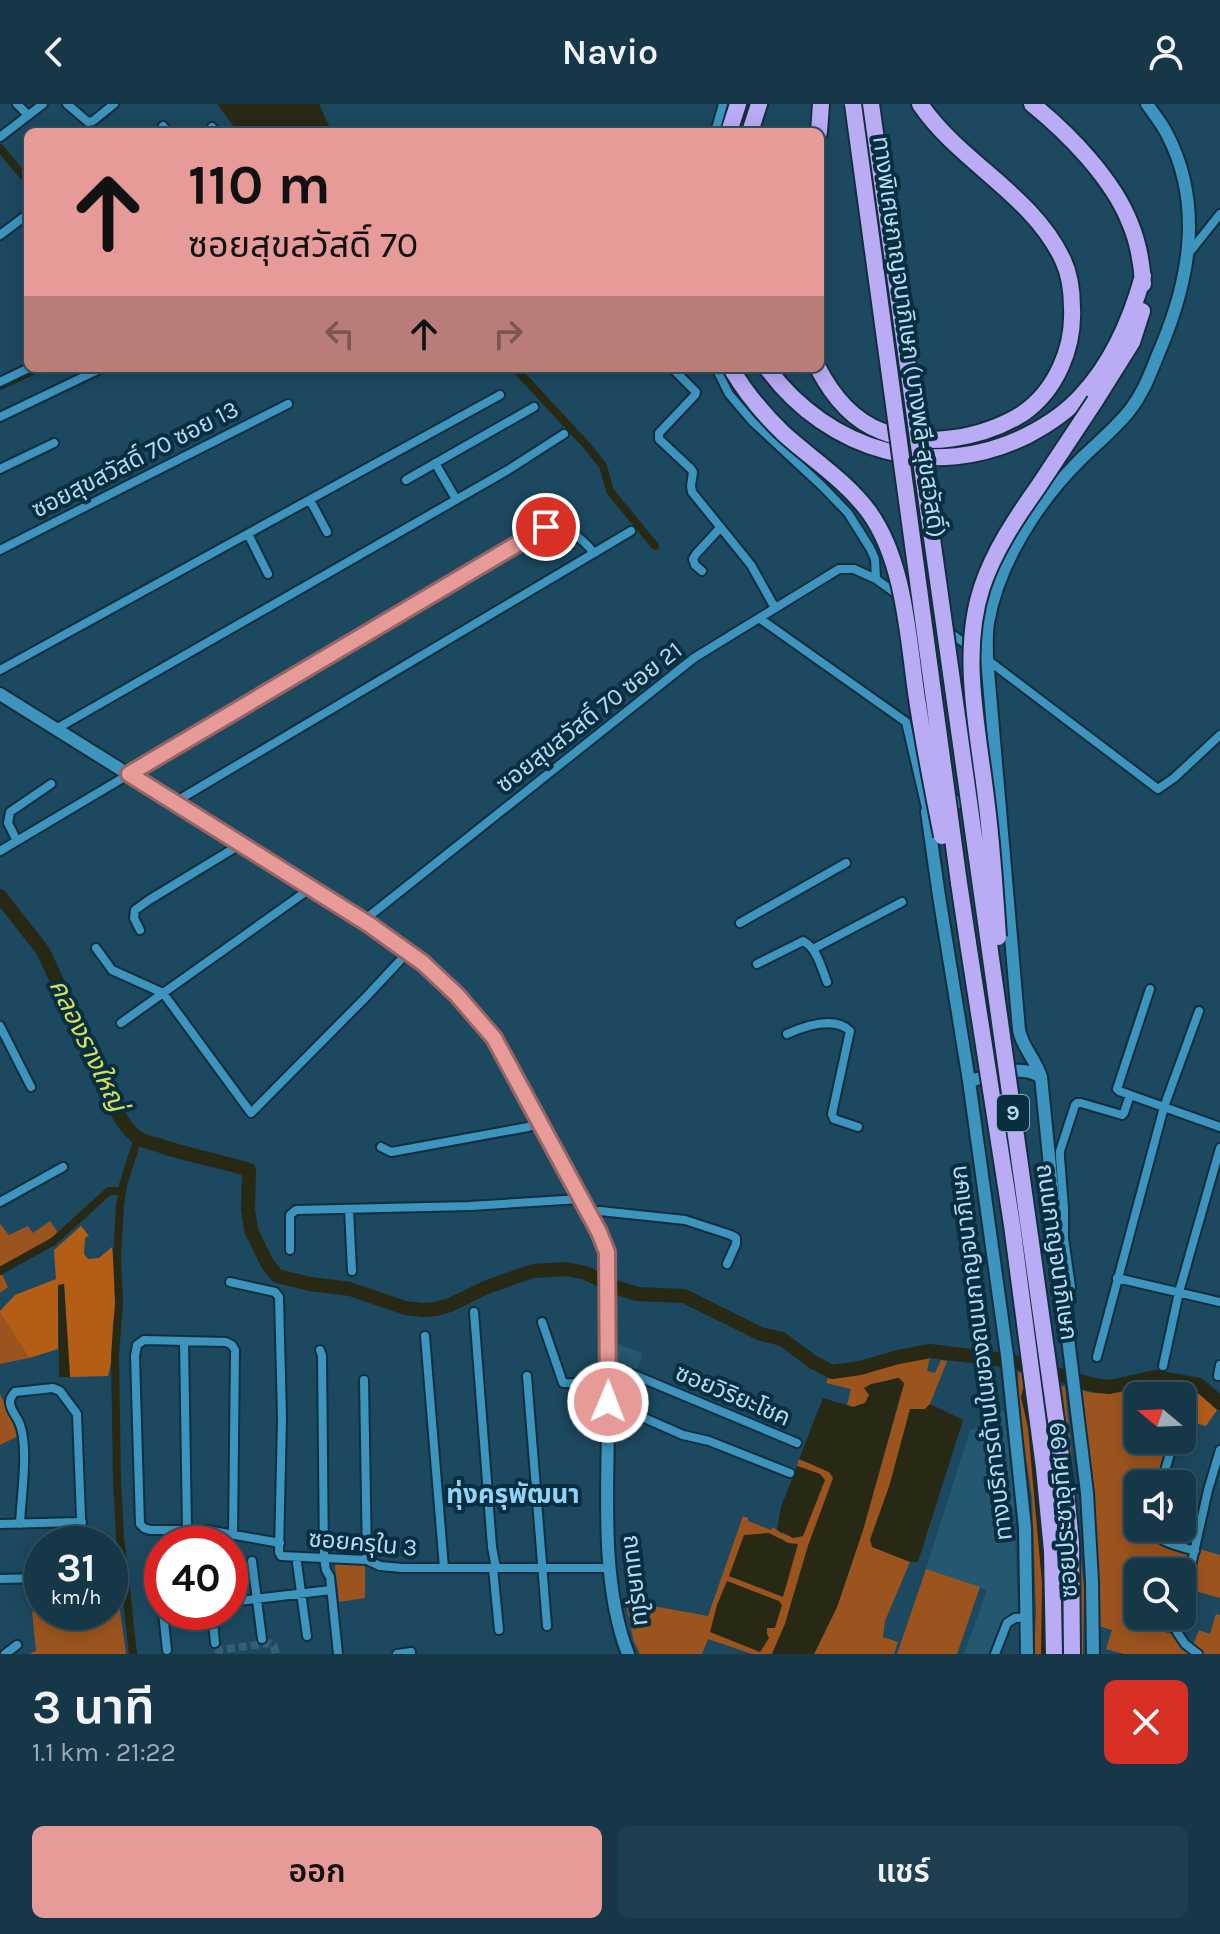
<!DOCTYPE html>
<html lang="th">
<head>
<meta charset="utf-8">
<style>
  body { margin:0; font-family:Karla,"Noto Sans Thai",sans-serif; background:#1e3f4f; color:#f1f3f6; height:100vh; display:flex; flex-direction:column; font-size:30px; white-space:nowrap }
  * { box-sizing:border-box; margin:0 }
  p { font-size:26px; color:#9dacb4 }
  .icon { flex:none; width:44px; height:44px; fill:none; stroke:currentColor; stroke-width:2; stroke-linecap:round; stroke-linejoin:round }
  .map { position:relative; height:1550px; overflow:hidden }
  .sheet { display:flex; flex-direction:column; background:#153748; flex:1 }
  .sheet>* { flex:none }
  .top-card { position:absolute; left:24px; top:24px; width:800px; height:244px; border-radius:12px; box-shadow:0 4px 20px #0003,0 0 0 2px #345160; background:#e69b98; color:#111; overflow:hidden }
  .needle { width:52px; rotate:289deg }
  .controls { position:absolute; left:1124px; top:1278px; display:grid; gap:16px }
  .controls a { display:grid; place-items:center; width:72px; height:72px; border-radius:12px; background:#153748; box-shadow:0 4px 20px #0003,0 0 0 2px #345160; font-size:40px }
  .speed { position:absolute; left:24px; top:1422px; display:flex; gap:16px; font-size:40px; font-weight:700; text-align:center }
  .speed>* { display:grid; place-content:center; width:104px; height:104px; border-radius:50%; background:#153748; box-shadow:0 4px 20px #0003,0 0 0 2px #345160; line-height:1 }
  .speed small { font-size:20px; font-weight:400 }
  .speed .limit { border:12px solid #d22; background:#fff; color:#111 }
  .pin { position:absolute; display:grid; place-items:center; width:68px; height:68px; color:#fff; margin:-34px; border:4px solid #fff; border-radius:50%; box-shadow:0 2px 8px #0007 }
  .me { position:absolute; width:88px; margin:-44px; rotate:1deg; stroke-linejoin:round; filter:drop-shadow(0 0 6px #0008) }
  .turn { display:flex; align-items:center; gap:28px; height:168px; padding:0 32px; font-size:36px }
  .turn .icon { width:104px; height:104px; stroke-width:2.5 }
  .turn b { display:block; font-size:56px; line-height:68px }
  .lanes { display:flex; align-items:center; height:76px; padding:0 32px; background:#0003; justify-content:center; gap:40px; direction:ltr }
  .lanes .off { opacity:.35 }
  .round { display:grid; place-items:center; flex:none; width:84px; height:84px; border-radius:12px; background:#1e3f4f }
  .summary { display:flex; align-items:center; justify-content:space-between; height:136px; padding:0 32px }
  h1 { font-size:48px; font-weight:600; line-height:60px }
  .primary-button { display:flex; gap:16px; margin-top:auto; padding:16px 32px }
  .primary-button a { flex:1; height:92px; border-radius:12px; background:#e69b98; color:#111; font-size:32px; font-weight:600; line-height:92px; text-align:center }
  .primary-button a+a { background:#1e3f4f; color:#f1f3f6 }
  header { display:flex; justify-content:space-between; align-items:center; height:104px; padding:0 32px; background:#153748; font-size:36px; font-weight:600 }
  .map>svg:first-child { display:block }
  .built { fill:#245770 }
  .green { fill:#9c541e; fill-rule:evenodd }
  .forest { fill:#b35d17 }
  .water { fill:#272915 }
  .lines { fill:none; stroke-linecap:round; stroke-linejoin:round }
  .canal { stroke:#272915; stroke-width:8 }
  .river { stroke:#272915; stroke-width:14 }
  .street-tunnel { stroke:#335f76; stroke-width:8; stroke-dasharray:8 4; stroke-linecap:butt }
  .street-casing { stroke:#132e3c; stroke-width:12 }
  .secondary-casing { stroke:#132e3c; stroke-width:16 }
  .highway-casing { stroke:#132e3c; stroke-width:20 }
  .street { stroke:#3d94be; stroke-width:8 }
  .secondary { stroke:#3d94be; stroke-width:12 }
  .highway { stroke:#baabf5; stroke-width:16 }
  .highway-bridge-casing { stroke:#132e3c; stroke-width:20; stroke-linecap:butt }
  .highway-bridge { stroke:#baabf5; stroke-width:16 }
  .route-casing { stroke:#966563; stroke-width:20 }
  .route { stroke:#e69b98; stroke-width:14 }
  .labels { text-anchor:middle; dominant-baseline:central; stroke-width:8; stroke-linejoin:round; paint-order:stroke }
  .shield { fill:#082e40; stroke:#80a7bd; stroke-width:2 }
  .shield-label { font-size:22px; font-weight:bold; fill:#b3dbf2 }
  .street-label { font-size:24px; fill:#b3dbf2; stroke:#082e40 }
  .water-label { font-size:26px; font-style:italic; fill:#d6e158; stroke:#082e40 }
  .neighbourhood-label { font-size:26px; font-weight:bold; fill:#92d3f8; stroke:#082e40 }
</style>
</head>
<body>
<header><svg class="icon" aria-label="back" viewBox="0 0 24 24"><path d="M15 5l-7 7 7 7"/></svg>Navio<svg class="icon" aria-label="person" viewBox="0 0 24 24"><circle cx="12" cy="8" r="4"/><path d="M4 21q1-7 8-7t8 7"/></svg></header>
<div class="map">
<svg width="1220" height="1550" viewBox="0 0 1220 1550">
  <rect width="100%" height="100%" fill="#1c4960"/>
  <path class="built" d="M 616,1239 L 642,1249 L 637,1268 L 643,1272 L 634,1296 L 615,1288 Z
    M 995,1306 L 1004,1307 L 1014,1395 L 1018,1512 L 1010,1523 L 1002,1550 L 964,1550 L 987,1486 L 926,1465 L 970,1326 L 992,1318 Z"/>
  <path class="green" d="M 50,1117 L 61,1133 L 47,1145 L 1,1168 L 8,1183 L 0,1189 L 0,1120 L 9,1131 L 28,1122 L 33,1129 Z
    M 0,1209 L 29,1254 L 0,1260 Z
    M 930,1253 L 927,1267 L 935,1269 L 941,1256 L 947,1257 L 930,1300 L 925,1305 L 889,1383 L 870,1436 L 910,1458 L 885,1517 L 883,1533 L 898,1538 L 894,1550 L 814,1550 L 837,1503 L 863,1426 L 904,1280 L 898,1274 C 885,1275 871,1287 865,1299 L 853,1303 L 847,1301 L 851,1285 L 826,1279 L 830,1269 Z
    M 1018,1268 L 1065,1283 L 1084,1486 L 1083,1550 L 1034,1550 L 1036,1509 L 1032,1394 L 1019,1309 Z
    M 1152,1280 L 1174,1283 L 1171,1292 L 1138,1292 L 1138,1336 L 1171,1336 L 1158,1380 L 1138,1380 L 1138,1424 L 1145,1424 L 1143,1429 L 1151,1434 L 1189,1449 L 1182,1485 L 1182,1468 L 1138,1468 L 1138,1512 L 1176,1512 L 1175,1519 L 1166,1521 L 1165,1528 L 1177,1532 L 1194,1550 L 1124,1550 L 1106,1545 L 1112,1526 L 1099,1522 L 1096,1438 L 1079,1285 C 1100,1295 1129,1285 1152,1280 Z
    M 0,1290 L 20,1331 L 0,1341 Z
    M 799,1355 L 830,1368 L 834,1374 L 808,1442 L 785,1520 L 772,1550 L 752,1550 L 708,1535 L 702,1550 L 640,1550 L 634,1538 L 625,1497 L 708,1512 L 743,1412 L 748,1414 L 748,1417 L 771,1426 L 773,1423 L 782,1430 L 820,1370 L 797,1362 ZM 780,1434 L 788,1439 L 746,1478 L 729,1472 Z
    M 1199,1445 L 1220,1451 L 1220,1494 L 1188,1485 Z
    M 341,1457 L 365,1458 L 365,1494 L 339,1498 L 335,1461 Z
    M 926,1465 L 980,1483 L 957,1550 L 897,1550 Z
    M 119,1500 L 126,1550 L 29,1550 L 36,1547 L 32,1508 L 110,1508 L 110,1501 Z
    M 1216,1510 L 1220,1511 L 1220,1550 L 1202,1550 L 1194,1545 L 1193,1541 L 1199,1526 L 1210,1530 Z"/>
  <path class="forest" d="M 81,1122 L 89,1132 L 85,1134 L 84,1150 L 88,1155 L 99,1154 L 112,1143 L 117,1201 L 113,1218 L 112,1255 L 108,1272 L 70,1273 L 64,1181 L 58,1181 L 58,1245 L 29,1254 L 0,1209 L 0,1207 L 15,1191 L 56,1175 L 54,1146 Z
    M 1174,1283 L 1202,1291 L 1217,1306 L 1206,1322 L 1186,1317 L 1182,1318 L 1182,1292 L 1171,1292 Z"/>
  <path class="water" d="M 217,0 L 319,0 L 332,28 L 238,28 Z
    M 64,1180 L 70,1273 L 59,1273 L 58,1181 Z
    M 899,1274 L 904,1279 L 863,1426 L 837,1503 L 814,1550 L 772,1550 L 785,1520 L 808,1442 L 833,1374 L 829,1368 L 799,1355 L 823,1294 L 853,1303 L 865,1299 L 869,1291 L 864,1284 L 871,1280 Z
    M 1025,1278 L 1042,1278 L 1058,1284 L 1062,1294 L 1081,1491 L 1078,1550 L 1041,1550 L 1042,1479 L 1028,1324 L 1021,1293 Z
    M 930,1300 L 963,1316 L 918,1458 L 910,1458 L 872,1443 L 870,1436 L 889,1383 L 910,1305 L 925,1305 Z
    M 797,1362 L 820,1370 L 825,1376 L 803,1432 L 793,1434 L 777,1426 L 781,1403 Z
    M 769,1429 L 788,1439 L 798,1440 L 783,1493 L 729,1472 L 744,1431 Z
    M 727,1477 L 779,1497 L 782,1501 L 775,1524 L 767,1524 L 767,1530 L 769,1534 L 760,1548 L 710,1528 L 717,1501 Z"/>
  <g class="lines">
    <path class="canal" d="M 0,44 L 28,78
      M 515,264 L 588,343 L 603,362 L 610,387 L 655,442
      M 0,282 L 39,264
      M 0,1167 L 54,1137 L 109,1087 L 122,1087
      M 133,1550 L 120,1432 L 117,1377 L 115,1252 L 119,1199 L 117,1152 L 120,1102 L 123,1081 L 138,1034"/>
    <path class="river" d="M 0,792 L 43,847 L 101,972 C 108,991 122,1025 140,1035 C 147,1039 157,1040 164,1043 C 192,1052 221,1057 249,1066 L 248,1105 L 251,1126 L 267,1159 L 277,1172 L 310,1180 L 350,1185 L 405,1204 L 424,1206 L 436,1205 L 450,1201 L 487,1183 L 533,1167 L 566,1165 L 586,1169 L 612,1182 L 637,1190 L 684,1192 L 761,1230 L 782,1235 L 813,1258 L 832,1268 L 860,1264 L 898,1253 L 930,1247 L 1012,1257 L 1093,1281 L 1110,1283 L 1155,1273 L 1199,1281 L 1220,1299"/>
    <path class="street-tunnel" d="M 217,1550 L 220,1546 L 269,1539 L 274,1542 L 276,1550"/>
    <g class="street-casing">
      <path id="street" d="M 17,0 L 28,11
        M 67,0 L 88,18 L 93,17 L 114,0
        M 163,22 L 167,28
        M 212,23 L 216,28
        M 715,28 L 723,0
        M 0,33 L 43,0
        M 0,131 L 28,110
        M 1189,149 L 1220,110
        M 716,264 L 729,290 L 752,317 L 822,382 L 848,409 L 870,444 L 875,455 L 876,475
        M 673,265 L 696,288 L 695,291 L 659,329 L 659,335 L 691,365 L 693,368 L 691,382 L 692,388 L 751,461 L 775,504
        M 0,278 L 29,264
        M 0,313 L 102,264
        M 435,359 L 456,395
        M 0,365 L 54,339
        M 406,376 L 534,303
        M 310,396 L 327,428
        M 248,430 L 268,470
        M 0,446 L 288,300
        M 702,467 L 695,461 L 693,455 L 696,450 L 720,424
        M 759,514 L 906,618 L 927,708
        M 985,554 L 1158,685 L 1174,674 L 1220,631
        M 0,566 L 500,291
        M 56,625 L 508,366 L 564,330
        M 175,698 L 631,427
        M 17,737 L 8,719 L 10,708 L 51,680
        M 0,747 L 545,423 C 565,421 582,434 594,449
        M 363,817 L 694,554 L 839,465 L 854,465 L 876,475 L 971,544
        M 740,819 L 846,759
        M 140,826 L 134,814 L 135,806 L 149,796 L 241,740
        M 96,844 L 112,866 L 163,889 L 251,1009 L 366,893 L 408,848
        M 813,845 L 902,798
        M 757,860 L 803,837 C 817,844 821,863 827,878
        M 1150,885 L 1117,985 L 1119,987 L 1220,1023
        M 121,919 L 311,784
        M 0,922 L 31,983
        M 787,930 C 805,922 835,912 850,927 L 832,1010 L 834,1015 L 858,1023
        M 381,1043 L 391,1048 L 397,1047 L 528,1023 L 539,1018
        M 0,1098 L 63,1063
        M 349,1105 L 352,1167
        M 588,1108 L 600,1107 L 685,1116 L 731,1131 L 736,1134 L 736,1140 L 727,1160
        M 290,1146 L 290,1111 L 296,1106 L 470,1102 L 581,1095
        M 1117,1174 L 1220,1198
        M 230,1178 L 275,1188 L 279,1193 L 282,1314 L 279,1448 L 281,1452 L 367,1456 L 380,1462 L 402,1464 L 610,1464
        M 1062,1187 L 1069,1186 L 1071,1183 L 1064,1134 L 1064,1104 L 1060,1053 L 1060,1047 L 1075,1001 L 1077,999 L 1081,999 L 1122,1011 L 1124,1009 L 1130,991
        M 474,1208 L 492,1443 L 496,1464
        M 542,1218 L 563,1279 L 608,1280
        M 425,1232 L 444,1464
        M 184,1237 L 187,1426
        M 320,1246 L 322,1252 L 324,1454 L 326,1466 L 330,1473 L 338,1550
        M 1097,1253 L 1164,1003 L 1199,907
        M 1163,1262 L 1179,1188 L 1220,1044
        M 609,1264 L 620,1265 L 797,1339
        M 527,1272 L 547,1522
        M 1218,1272 L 1220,1261
        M 364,1276 L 367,1456
        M 608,1298 L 683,1331 L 709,1337 L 790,1369
        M 1161,1380 L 1174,1336
        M 0,1420 L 82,1418
        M 20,1420 C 21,1392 30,1339 18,1316 C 12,1306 5,1298 15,1288 L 53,1284 L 60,1287 L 77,1310 L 82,1440
        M 1150,1424 C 1158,1439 1180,1442 1195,1447
        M 233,1431 L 235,1246 L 232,1241 L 226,1238 L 144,1236 L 137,1241 L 135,1252 L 140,1420 L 144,1424 L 150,1426 L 207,1426 L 280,1439
        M 157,1454 L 162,1502
        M 252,1457 L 262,1535
        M 297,1459 L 307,1532
        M 493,1464 L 499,1526
        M 0,1475 L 42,1474
        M 230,1498 L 331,1486
        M 1182,1502 L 1208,1386 L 1220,1346
        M 163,1508 L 167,1546
        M 212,1508 L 215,1539
        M 1180,1512 L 1177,1528 L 1185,1540 L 1198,1550
        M 5,1550 L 17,1541
        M 397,1550 L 411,1548
        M 995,1550 L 1007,1519 L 1015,1514 L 1028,1513"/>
    </g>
    <g class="secondary-casing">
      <path id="secondary" d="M 0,590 L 370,821 L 423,859 L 457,891 L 494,934 L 599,1128 L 607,1148 C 608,1207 609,1267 608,1326 C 607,1396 602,1484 628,1550
        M 976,693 L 927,708 L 939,792 L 969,977 L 1007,1251 L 1025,1424 L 1027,1550
        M 969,977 C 991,972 1021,959 1041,973
        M 1093,1550 L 1092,1477 L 1087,1389 L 1064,1202 L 1041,973 C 1036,956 1022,943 1019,926 L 987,555 C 987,544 986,531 988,519 C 998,460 1037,399 1079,357 C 1096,340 1115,325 1130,306 C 1146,285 1152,264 1162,241 C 1190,173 1203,99 1167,30 C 1162,20 1154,10 1147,0"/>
    </g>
    <g class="highway-casing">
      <path id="highway" d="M 1032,0 C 1068,29 1113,75 1130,119 C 1138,138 1142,161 1143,180
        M 729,28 L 738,0
        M 750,28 L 759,0
        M 819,28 L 821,0
        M 767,264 C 829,348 934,378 1028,331 C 1049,320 1067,308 1082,291 C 1113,258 1131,215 1143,172
        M 818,264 C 832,291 852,316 881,327 C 924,345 983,334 1022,310 C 1056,287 1074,244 1072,204 C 1072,189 1070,171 1063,156 C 1032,90 960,59 920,0
        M 1095,297 L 1132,238 L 1142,207
        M 959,779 L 968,839"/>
    </g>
    <use href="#street" class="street"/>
    <use href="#secondary" class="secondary"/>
    <use href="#highway" class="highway"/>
    <g class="highway-bridge-casing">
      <path id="highway-bridge" d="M 853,0 L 959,779
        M 871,0 L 1066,1388 L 1071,1439 L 1072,1550
        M 731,264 C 745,288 764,311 784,330 C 813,356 846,377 869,408 C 905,458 908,535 917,595 C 924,641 933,687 942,732
        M 998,833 C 995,786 992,740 986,694 C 978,626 960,549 982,483 C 994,447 1016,414 1038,383 C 1057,354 1076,326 1095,297
        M 968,839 L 1012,1121 L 1044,1364 L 1052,1447 L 1054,1550"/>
    </g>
    <use href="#highway-bridge" class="highway-bridge"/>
  </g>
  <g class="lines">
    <g class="route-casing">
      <path id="route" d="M 546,423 L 129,670 L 370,821 L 423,859 L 457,891 L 494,934 L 599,1128 L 607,1148 L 608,1298"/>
    </g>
    <use href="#route" class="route"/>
  </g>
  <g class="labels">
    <rect class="shield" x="997" y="991" width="32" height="36" rx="6"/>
    <g class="shield-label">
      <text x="1013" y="1009">9</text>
    </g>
    <g class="street-label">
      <text transform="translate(909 233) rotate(82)">ทางพิเศษกาญจนาภิเษก (บางพลี-สุขสวัสดิ์)</text>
      <text transform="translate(135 355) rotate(-27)">ซอยสุขสวัสดิ์ 70 ซอย 13</text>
      <text transform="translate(589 613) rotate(-38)">ซอยสุขสวัสดิ์ 70 ซอย 21</text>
      <text transform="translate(1057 1148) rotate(82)">ถนนกาญจนาภิเษก</text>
      <text transform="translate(981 1249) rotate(-97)">ทางบริการด้านในของถนนกาญจนาภิเษก</text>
      <text transform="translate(733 1291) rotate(23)">ซอยวิริยะโชค</text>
      <text transform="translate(1063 1406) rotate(-94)">ซอยประชาอุทิศ 99</text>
      <text transform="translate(363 1439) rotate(5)">ซอยครุใน 3</text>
      <text transform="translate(637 1476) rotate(83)">ถนนครุใน</text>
    </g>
    <g class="water-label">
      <text transform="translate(88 941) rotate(64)">คลองรางใหญ่</text>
    </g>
    <g class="neighbourhood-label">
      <text x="513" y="1390">ทุ่งครุพัฒนา</text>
    </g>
  </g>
</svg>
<div class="controls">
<a><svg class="needle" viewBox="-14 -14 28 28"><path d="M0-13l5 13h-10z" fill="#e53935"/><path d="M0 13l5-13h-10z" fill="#9dacb4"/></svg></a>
<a><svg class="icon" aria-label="sound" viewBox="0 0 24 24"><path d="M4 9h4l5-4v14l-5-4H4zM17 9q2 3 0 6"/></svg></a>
<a><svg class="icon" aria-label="search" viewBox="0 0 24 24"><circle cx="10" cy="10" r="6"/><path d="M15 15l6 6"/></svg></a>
</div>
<div class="speed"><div>31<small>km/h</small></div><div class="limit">40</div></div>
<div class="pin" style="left:546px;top:423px;background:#d93025"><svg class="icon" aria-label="arrive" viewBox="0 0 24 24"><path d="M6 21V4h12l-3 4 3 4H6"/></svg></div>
<svg class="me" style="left:608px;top:1298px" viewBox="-20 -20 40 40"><circle r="17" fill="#e69b98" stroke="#fff" stroke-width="3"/><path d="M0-11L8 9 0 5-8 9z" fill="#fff"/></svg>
<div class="top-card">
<div class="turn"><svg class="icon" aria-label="ahead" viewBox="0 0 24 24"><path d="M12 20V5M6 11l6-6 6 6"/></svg><div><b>110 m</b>ซอยสุขสวัสดิ์ 70</div></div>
<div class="lanes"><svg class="icon off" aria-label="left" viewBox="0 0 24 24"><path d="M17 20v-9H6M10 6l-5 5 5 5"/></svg><svg class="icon" aria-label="ahead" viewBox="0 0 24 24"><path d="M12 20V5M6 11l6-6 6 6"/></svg><svg class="icon off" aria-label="right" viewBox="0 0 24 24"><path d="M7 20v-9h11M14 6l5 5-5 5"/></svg></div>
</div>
</div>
<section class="sheet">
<div class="summary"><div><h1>3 นาที</h1><p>1.1 km · 21:22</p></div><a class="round" style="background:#d93025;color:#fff"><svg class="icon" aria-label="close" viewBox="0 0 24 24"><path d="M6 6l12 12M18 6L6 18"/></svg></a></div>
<div class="primary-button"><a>ออก</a><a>แชร์</a></div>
</section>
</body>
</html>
